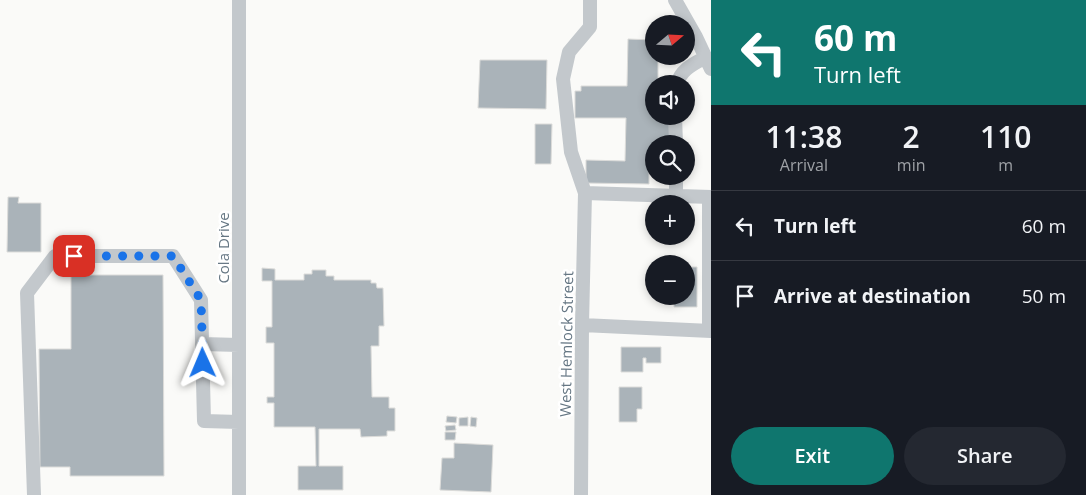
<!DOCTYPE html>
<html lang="en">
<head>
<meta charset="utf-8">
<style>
  body { margin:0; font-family:"Open Sans",sans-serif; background:#242831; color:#f1f3f6; height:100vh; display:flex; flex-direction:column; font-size:19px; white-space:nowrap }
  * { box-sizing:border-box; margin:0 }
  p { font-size:16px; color:#9ea1a6 }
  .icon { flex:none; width:28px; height:28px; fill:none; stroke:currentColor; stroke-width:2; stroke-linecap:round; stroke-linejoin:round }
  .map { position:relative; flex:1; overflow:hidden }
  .side { display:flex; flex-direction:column; background:#171b24; width:375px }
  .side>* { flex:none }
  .banner { background:#0f766e; color:#fff; overflow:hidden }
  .needle { width:32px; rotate:71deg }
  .controls { position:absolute; left:645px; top:15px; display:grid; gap:10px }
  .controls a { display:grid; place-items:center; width:50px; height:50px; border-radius:50%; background:#171b24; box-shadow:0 2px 8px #0003; font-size:25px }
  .pin { position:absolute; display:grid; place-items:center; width:42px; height:42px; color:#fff; margin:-21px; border-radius:10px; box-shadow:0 2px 8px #0006 }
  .me { position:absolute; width:55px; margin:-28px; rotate:359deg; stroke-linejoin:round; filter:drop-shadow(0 0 4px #0008) }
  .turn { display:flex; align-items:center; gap:18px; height:105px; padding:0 20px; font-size:22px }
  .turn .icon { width:65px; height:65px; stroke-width:2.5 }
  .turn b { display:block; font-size:35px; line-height:42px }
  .eta { display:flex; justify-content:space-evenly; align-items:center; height:85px; text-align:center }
  .eta b { font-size:30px; font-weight:600; line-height:35px }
  .primary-button { display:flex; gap:10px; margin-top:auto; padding:10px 20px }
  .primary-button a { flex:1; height:58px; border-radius:30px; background:#0f766e; color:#fff; font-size:20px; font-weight:600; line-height:58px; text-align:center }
  .primary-button a+a { background:#242831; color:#f1f3f6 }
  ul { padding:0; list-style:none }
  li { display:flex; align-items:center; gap:15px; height:70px; padding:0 20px; border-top:1px solid #363941 }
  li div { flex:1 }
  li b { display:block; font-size:19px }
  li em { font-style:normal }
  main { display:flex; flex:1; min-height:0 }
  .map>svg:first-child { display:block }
  .building { fill:#aab3b9; stroke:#dcdcda }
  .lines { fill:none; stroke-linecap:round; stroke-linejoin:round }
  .minor { stroke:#c3c8cc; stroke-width:14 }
  .route { stroke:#1a73e8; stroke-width:9; stroke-dasharray:0 16.2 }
  .labels { text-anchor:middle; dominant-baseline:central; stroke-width:5; stroke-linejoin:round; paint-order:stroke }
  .street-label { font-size:15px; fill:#657683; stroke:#fff }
</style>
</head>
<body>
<main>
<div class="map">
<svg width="711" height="495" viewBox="0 0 711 495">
  <rect width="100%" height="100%" fill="#fafaf8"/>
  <path class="building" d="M 628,39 L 654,40 L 654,56 L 658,56 L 658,84 L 654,84 L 654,116 L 672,116 L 672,144 L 654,144 L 654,165 L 649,165 L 649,184 L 586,183 L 586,160 L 625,161 L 626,118 L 575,118 L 575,91 L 581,91 L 581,86 L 627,86 Z
    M 480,60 L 547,60 L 546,109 L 478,108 Z
    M 535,124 L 552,124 L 551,164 L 535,164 Z
    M 8,197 L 19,197 L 18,203 L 41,203 L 41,252 L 7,252 Z
    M 686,267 L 697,267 L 697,307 L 674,307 L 674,296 L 686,296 Z
    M 262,268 L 275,269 L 275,280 L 304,280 L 304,274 L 312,274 L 312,270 L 326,270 L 326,276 L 334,276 L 334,280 L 371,280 L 371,283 L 376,283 L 377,288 L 383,288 L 384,326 L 379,326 L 379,346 L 371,346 L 372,397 L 389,397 L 389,408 L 395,408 L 395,431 L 387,431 L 387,436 L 361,437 L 360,429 L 319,429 L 319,466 L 343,466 L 343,490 L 298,490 L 298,466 L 316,466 L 315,427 L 274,427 L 274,403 L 267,403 L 267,397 L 274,397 L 274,343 L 266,343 L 266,327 L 272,327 L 272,281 L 262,281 Z
    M 71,275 L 163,275 L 164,476 L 70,476 L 70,467 L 40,467 L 39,349 L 71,349 Z
    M 621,347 L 661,347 L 661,363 L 646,363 L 646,358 L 643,358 L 643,372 L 621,372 Z
    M 619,387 L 642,387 L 642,409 L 637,409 L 637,422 L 619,422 Z
    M 447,416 L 457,417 L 456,423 L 446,422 Z
    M 468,417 L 468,426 L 459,426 L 459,418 Z
    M 471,417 L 477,418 L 476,427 L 470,426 Z
    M 455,425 L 456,430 L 446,431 L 445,426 Z
    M 445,432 L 456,432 L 455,440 L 445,440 Z
    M 454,443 L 493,445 L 491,492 L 440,490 L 442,458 L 454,458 Z"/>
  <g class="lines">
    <path class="minor" d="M 675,0 L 696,37 L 711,69
      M 677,84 C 681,69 694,64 706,57
      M 675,116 L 676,144
      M 676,176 L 676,197
      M 585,193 L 711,197
      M 709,197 L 709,331
      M 582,325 L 711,331
      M 202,344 L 239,345
      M 34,495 L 27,293 L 55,256 L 173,256 L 201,300 L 204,421 L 239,422
      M 239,495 L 239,0
      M 581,495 L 582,325 L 585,193 L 571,152 L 563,79 L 569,52 L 590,27 L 590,0"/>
  </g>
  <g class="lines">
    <path class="route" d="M 74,256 L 173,256 L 201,300 L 203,363"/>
  </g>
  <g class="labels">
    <g class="street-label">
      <text transform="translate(223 248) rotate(-90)">Cola Drive</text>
      <text transform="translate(566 344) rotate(-89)">West Hemlock Street</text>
    </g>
  </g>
</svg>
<div class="controls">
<a><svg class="needle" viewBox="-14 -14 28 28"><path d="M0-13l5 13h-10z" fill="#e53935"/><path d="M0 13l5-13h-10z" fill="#9ea1a6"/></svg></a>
<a><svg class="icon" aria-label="sound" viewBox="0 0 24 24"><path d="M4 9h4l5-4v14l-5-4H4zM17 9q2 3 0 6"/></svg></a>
<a><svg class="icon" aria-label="search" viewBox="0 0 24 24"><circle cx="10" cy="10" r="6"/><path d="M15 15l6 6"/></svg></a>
<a>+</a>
<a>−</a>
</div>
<div class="pin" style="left:74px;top:256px;background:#d93025"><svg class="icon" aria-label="arrive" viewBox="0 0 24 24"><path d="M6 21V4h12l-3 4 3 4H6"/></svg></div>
<svg class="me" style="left:203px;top:363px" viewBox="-20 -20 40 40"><path d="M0-17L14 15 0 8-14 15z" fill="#1a73e8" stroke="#fff" stroke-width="4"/></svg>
</div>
<section class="side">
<div class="banner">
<div class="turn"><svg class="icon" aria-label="left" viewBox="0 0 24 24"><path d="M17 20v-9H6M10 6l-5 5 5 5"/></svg><div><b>60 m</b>Turn left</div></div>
</div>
<div class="eta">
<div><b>11:38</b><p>Arrival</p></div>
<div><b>2</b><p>min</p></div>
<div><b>110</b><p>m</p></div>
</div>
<ul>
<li><svg class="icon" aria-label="left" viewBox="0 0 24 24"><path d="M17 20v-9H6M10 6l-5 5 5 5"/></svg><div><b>Turn left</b></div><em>60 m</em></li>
<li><svg class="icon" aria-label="arrive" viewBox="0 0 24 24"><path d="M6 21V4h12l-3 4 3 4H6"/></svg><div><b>Arrive at destination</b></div><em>50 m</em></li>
</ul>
<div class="primary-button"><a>Exit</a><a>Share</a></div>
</section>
</main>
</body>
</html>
